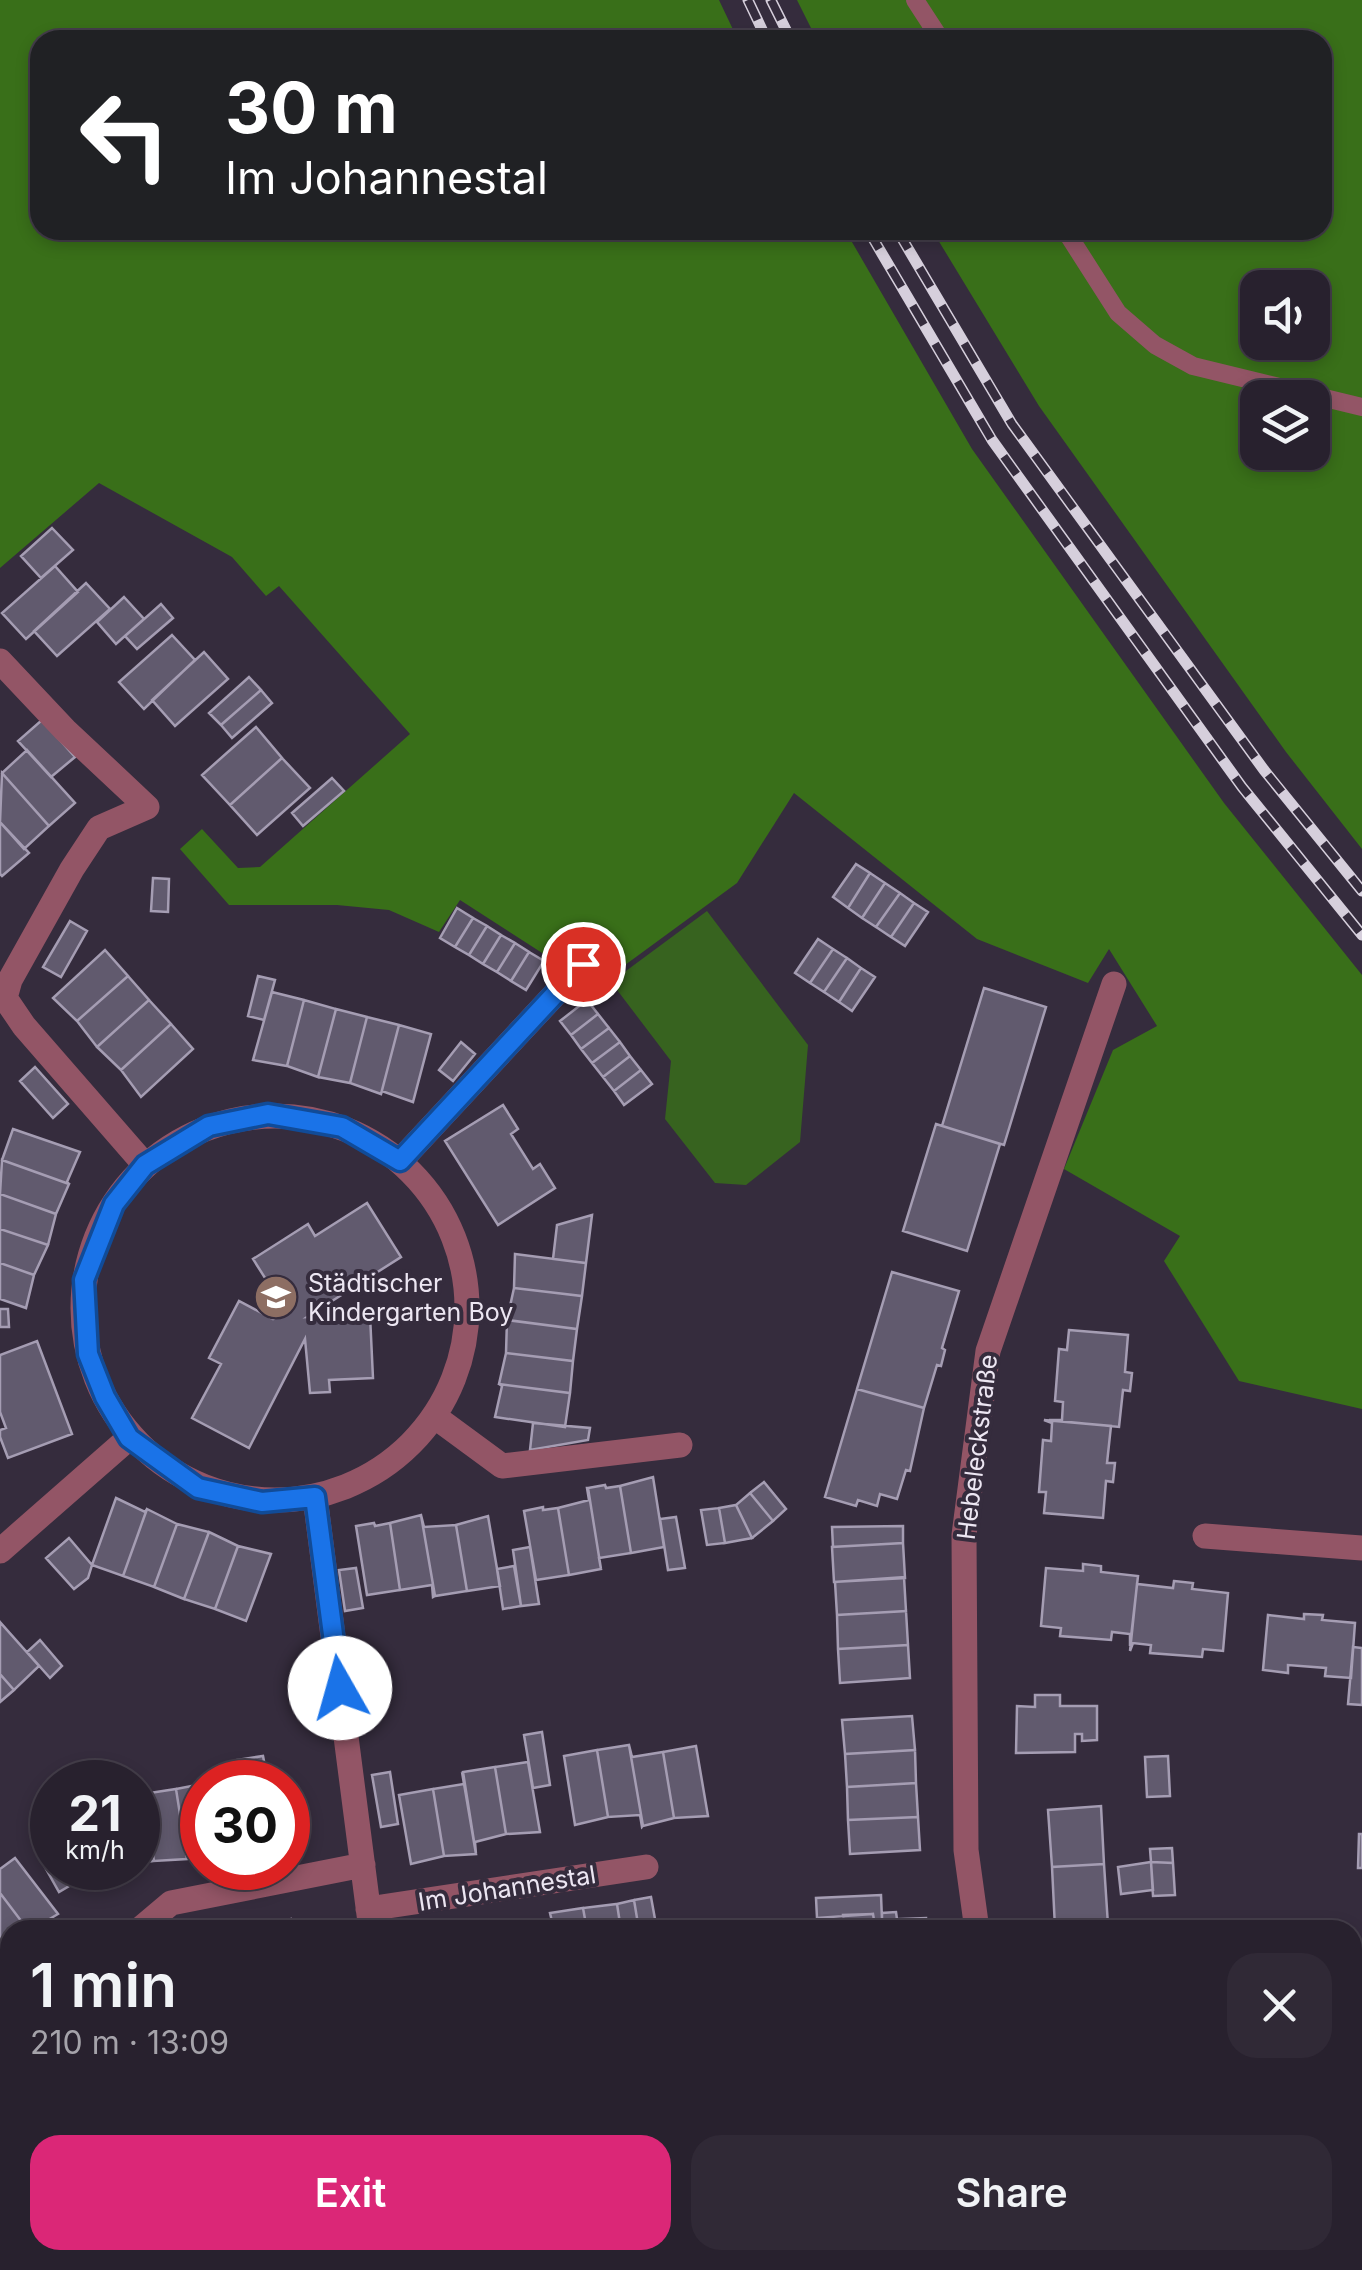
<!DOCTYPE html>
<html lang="en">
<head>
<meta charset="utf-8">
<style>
  body { margin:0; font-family:Inter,sans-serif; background:#302936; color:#f1f3f6; height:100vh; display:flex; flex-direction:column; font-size:38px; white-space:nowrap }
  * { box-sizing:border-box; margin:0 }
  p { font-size:32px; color:#a5a3aa }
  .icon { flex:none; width:55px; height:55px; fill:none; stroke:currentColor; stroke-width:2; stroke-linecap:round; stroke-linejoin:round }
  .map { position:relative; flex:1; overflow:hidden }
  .panel { position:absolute; left:0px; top:1920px; width:1362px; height:350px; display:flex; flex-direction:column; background:#28212e; border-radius:30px 30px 0 0; box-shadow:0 5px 15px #0003,0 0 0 2px #443e4a }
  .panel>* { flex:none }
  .banner { position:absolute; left:30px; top:30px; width:1302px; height:210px; border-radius:30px; box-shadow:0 5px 15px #0003,0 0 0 2px #443e4a; background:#202124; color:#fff; overflow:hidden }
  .tools { position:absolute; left:1240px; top:270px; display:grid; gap:20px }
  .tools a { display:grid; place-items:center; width:90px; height:90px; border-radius:20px; background:#28212e; box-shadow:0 5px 15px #0003,0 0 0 2px #443e4a; font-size:50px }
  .speed { position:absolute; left:30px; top:1760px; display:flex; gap:20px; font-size:50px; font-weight:700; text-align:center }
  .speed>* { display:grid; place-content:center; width:130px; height:130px; border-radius:50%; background:#28212e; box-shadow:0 5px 15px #0003,0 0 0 2px #443e4a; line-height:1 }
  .speed small { font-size:25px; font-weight:400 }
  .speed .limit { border:15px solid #d22; background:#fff; color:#111 }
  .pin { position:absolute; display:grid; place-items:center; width:85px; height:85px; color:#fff; margin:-42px; border:5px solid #fff; border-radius:50%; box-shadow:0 2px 10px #0007 }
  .me { position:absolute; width:110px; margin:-55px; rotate:353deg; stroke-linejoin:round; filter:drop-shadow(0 0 8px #0008) }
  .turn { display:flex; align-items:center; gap:35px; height:210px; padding:0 30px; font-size:45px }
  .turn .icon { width:130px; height:130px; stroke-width:2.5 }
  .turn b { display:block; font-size:70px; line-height:85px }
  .round { display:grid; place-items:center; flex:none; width:105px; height:105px; border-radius:30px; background:#302936 }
  .head { display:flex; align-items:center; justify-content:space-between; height:170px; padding:0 30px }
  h1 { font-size:60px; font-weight:600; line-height:75px }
  .cta { display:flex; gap:20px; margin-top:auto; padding:20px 30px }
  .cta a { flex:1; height:115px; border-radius:30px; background:#db2777; color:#fff; font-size:40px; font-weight:600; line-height:115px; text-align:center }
  .cta a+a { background:#302936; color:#f1f3f6 }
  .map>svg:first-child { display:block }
  .green { fill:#37631f }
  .forest { fill:#396f19; fill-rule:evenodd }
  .building { fill:#615a6e; stroke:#a59db3; stroke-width:2.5 }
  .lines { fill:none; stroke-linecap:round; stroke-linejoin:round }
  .lane { stroke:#935566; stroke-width:18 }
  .street { stroke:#935566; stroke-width:25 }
  .rail-casing { stroke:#d6cfdc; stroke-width:11 }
  .rail { stroke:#352c3d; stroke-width:8; stroke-dasharray:22; stroke-linecap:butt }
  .route-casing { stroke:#114b97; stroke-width:25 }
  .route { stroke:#1a73e8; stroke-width:18 }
  .labels { text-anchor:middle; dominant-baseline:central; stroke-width:8; stroke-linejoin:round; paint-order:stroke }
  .poi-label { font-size:25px; fill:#ece6f2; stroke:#352c3d; text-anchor:start }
  .street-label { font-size:25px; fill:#ece6f2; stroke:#352c3d }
</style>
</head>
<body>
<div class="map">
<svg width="1362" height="2270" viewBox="0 0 1362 2270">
  <rect width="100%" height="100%" fill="#352c3d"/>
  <path class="green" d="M 707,911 L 808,1045 L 800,1142 L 746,1185 L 715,1183 L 665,1119 L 671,1061 L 611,982 Z
    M 0,2199 L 10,2220 L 10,2260 L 28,2260 L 29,2270 L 0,2270 Z"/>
  <path class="forest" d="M 0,0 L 719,0 L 738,40 L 40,40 L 40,230 L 845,230 L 972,449 L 1224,803 L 1362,975 L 1362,1409 L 1239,1381 L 1164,1261 L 1180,1236 L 1064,1169 L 1113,1050 L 1157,1026 L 1109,949 L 1088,983 L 977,939 L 794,793 L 737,883 L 595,987 L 460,900 L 439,932 L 389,910 L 337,905 L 229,905 L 180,849 L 202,829 L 238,868 L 260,867 L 410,734 L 279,586 L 266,596 L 232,557 L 99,483 L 0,568 Z
    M 797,0 L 1362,0 L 1362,849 L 1286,752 L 1039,406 L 932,230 L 1322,230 L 1322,40 L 817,40 ZM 1258,288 L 1312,288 L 1312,342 L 1258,342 ZM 1258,398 L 1312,398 L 1312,452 L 1258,452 Z"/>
  <path class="building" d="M 52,528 L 73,550 L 41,578 L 21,556 Z
    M 55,566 L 78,592 L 26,639 L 2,613 Z
    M 86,583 L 110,609 L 57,656 L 34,631 Z
    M 124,597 L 144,619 L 116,644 L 97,622 Z
    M 161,604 L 173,618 L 137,649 L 125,636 Z
    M 172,635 L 195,660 L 144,709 L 119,682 Z
    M 204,652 L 228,679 L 175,726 L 152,700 Z
    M 249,677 L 261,690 L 221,725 L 209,713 Z
    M 261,690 L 272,703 L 232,738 L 221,725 Z
    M 42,720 L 75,757 L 51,777 L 18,741 Z
    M 256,727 L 282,758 L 230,805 L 202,775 Z
    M 27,750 L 75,803 L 49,826 L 2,773 Z
    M 282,758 L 310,788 L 257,835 L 230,805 Z
    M 2,773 L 49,826 L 24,849 L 0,822 Z
    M 332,778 L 344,791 L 303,826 L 292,813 Z
    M 0,822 L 29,853 L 2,876 L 0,874 Z
    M 856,864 L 870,873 L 848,908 L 833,897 Z
    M 870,873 L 885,883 L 862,918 L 848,908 Z
    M 153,878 L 169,879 L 168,912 L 151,911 Z
    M 885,883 L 900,893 L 876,927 L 862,918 Z
    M 900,893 L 914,903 L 891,937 L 876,927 Z
    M 914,903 L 928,912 L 905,946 L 891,937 Z
    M 457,908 L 473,918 L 455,947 L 440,938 Z
    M 473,918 L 487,926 L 469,955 L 455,947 Z
    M 70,921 L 87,931 L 61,977 L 43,967 Z
    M 487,926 L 501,935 L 483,964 L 469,955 Z
    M 501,935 L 515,943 L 497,972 L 483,964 Z
    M 818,939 L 833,949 L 810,983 L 795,973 Z
    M 515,943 L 529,952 L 511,981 L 497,972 Z
    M 833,949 L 847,958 L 824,992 L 810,983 Z
    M 105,950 L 128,976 L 77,1021 L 53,998 Z
    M 529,952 L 544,961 L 526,990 L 511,981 Z
    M 847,958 L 861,968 L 839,1002 L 824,992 Z
    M 861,968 L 875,977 L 852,1011 L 839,1002 Z
    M 128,976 L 149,1000 L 97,1047 L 77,1021 Z
    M 258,976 L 275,980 L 264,1020 L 248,1016 Z
    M 984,988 L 1046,1007 L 1004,1145 L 942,1126 Z
    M 272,992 L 304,1000 L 287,1066 L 253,1060 Z
    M 149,1000 L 171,1024 L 121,1070 L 97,1047 Z
    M 304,1000 L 336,1009 L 318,1077 L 287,1066 Z
    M 587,1000 L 598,1014 L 571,1035 L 560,1021 Z
    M 336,1009 L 367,1017 L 350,1083 L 318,1077 Z
    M 598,1014 L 609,1028 L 581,1049 L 571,1035 Z
    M 367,1017 L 399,1025 L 381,1094 L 350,1083 Z
    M 171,1024 L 193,1049 L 141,1097 L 121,1070 Z
    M 399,1025 L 431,1034 L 413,1102 L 382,1091 L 381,1094 Z
    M 609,1028 L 620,1042 L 592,1063 L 581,1049 Z
    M 461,1042 L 475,1054 L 453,1081 L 439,1070 Z
    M 620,1042 L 630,1056 L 603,1077 L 592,1063 Z
    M 630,1056 L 641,1070 L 614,1091 L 603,1077 Z
    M 35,1067 L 68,1104 L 53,1118 L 20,1081 Z
    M 641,1070 L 652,1084 L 624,1105 L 614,1091 Z
    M 503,1105 L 518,1129 L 511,1134 L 533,1169 L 540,1164 L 555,1188 L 498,1225 L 445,1141 Z
    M 936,1124 L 1000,1144 L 967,1251 L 903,1231 Z
    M 13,1129 L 80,1152 L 67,1182 L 69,1184 L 2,1160 Z
    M 2,1160 L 69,1184 L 56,1214 L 0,1194 Z
    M 0,1194 L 56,1214 L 48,1245 L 0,1229 Z
    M 367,1203 L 401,1257 L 307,1317 L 370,1315 L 373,1378 L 329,1380 L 330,1392 L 310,1393 L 305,1339 L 249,1448 L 192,1418 L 221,1364 L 209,1358 L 239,1301 L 273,1319 L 286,1311 L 253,1259 L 308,1224 L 315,1236 Z
    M 592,1215 L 586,1263 L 553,1259 L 557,1225 Z
    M 0,1229 L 48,1245 L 34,1275 L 0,1263 Z
    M 515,1254 L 586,1263 L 582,1296 L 514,1288 Z
    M 0,1263 L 34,1275 L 26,1308 L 0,1299 Z
    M 892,1272 L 959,1291 L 942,1348 L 945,1350 L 941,1366 L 937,1365 L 924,1408 L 857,1389 Z
    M 514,1288 L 582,1296 L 577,1329 L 507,1320 Z
    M 0,1309 L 8,1309 L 9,1327 L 0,1327 Z
    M 507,1320 L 577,1329 L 573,1361 L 506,1353 Z
    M 1069,1330 L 1128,1335 L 1125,1372 L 1132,1373 L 1130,1391 L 1123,1390 L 1119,1427 L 1049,1420 L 1062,1420 L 1063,1402 L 1055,1401 L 1059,1349 L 1067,1350 Z
    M 37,1341 L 72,1434 L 8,1458 L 0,1437 L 0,1430 L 6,1428 L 0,1412 L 0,1355 Z
    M 506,1353 L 573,1361 L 570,1393 L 499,1384 Z
    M 499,1384 L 570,1393 L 565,1427 L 495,1417 L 502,1386 Z
    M 857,1389 L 924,1408 L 910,1471 L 906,1470 L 897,1499 L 880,1494 L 877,1506 L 858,1500 L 856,1506 L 825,1497 Z
    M 1044,1420 L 1111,1426 L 1107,1463 L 1115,1463 L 1113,1482 L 1106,1481 L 1103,1518 L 1044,1513 L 1046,1492 L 1039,1492 L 1043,1440 L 1051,1441 L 1052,1423 Z
    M 533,1423 L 590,1428 L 588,1440 L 530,1450 Z
    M 653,1477 L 664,1547 L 631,1553 L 620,1486 Z
    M 764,1482 L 786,1509 L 773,1521 L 750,1493 Z
    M 605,1485 L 606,1488 L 620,1486 L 631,1553 L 599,1558 L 601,1569 L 588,1488 Z
    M 587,1488 L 588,1488 L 601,1569 L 569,1575 L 558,1508 L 589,1500 Z
    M 750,1493 L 773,1521 L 752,1538 L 736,1505 Z
    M 116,1498 L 145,1512 L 147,1509 L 123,1576 L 92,1565 Z
    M 736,1505 L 752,1538 L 725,1543 L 719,1508 Z
    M 543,1507 L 543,1510 L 558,1508 L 569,1575 L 536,1580 L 524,1511 Z
    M 719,1508 L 725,1543 L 707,1545 L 701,1510 Z
    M 147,1509 L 177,1524 L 154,1587 L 123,1576 Z
    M 421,1515 L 424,1527 L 456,1525 L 467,1591 L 435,1596 Z
    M 421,1515 L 435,1596 L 433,1597 L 432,1585 L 400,1590 L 390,1523 Z
    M 488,1516 L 500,1586 L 467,1591 L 456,1525 Z
    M 676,1517 L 685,1568 L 668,1570 L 660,1519 Z
    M 374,1523 L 375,1526 L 390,1523 L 400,1590 L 367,1595 L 356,1526 Z
    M 177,1524 L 209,1532 L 184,1599 L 154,1587 Z
    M 903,1526 L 903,1543 L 833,1547 L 832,1527 Z
    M 209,1532 L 238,1546 L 215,1609 L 184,1599 Z
    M 69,1538 L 92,1565 L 88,1578 L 74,1589 L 46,1558 Z
    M 903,1543 L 905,1578 L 834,1582 L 832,1547 Z
    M 238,1546 L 271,1554 L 246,1621 L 215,1609 Z
    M 530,1547 L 539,1604 L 521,1606 L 513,1550 Z
    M 1083,1564 L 1101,1566 L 1101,1572 L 1138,1576 L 1130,1646 L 1130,1634 L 1112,1632 L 1111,1640 L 1060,1636 L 1061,1628 L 1041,1626 L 1046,1568 L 1083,1571 Z
    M 514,1566 L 521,1606 L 503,1609 L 497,1569 Z
    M 356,1568 L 363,1608 L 345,1611 L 339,1570 Z
    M 904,1577 L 906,1611 L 837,1615 L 835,1582 Z
    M 1174,1581 L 1193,1583 L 1192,1589 L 1228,1593 L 1223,1651 L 1203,1649 L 1202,1657 L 1150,1653 L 1151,1645 L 1133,1643 L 1130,1651 L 1137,1584 L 1173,1588 Z
    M 906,1611 L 908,1645 L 838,1649 L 837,1615 Z
    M 1304,1614 L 1323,1615 L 1322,1620 L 1355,1623 L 1351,1678 L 1325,1676 L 1326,1668 L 1288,1665 L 1288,1673 L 1263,1670 L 1268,1615 L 1304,1619 Z
    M 0,1622 L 39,1666 L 14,1690 L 0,1674 Z
    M 40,1640 L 62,1666 L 50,1678 L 27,1652 Z
    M 908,1645 L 910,1678 L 840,1683 L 838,1649 Z
    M 1353,1647 L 1362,1648 L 1362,1705 L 1348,1704 Z
    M 0,1674 L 14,1690 L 0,1702 Z
    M 1035,1695 L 1060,1695 L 1060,1706 L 1097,1706 L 1097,1740 L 1082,1741 L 1082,1734 L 1075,1734 L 1075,1752 L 1016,1753 L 1017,1706 L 1035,1707 Z
    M 912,1716 L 915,1750 L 845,1754 L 842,1720 Z
    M 542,1732 L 550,1785 L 533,1788 L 524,1735 Z
    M 629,1745 L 632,1757 L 663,1752 L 674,1818 L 643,1826 Z
    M 629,1745 L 643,1826 L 642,1827 L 640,1815 L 608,1817 L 597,1750 Z
    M 696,1746 L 708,1816 L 674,1818 L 663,1752 Z
    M 597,1750 L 608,1817 L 575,1825 L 564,1756 Z
    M 915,1750 L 916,1783 L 847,1787 L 845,1754 Z
    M 263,1756 L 268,1782 L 241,1782 L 237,1760 Z
    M 1168,1756 L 1170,1796 L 1147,1797 L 1145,1757 Z
    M 528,1762 L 540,1832 L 506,1834 L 495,1767 Z
    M 495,1767 L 506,1834 L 475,1842 L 476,1854 L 463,1772 Z
    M 390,1772 L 398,1824 L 381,1827 L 372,1775 Z
    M 462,1772 L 476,1854 L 444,1856 L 433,1789 L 464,1784 Z
    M 916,1783 L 918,1817 L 848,1820 L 847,1787 Z
    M 202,1784 L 202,1856 L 187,1859 L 176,1789 Z
    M 176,1789 L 187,1859 L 154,1861 L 143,1794 Z
    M 433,1789 L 444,1856 L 411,1864 L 399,1795 Z
    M 143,1794 L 154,1861 L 139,1863 L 138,1867 L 138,1795 Z
    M 1101,1806 L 1104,1864 L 1052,1867 L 1048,1810 Z
    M 918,1817 L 920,1850 L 850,1854 L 848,1820 Z
    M 1359,1834 L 1362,1834 L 1362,1868 L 1358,1868 Z
    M 52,1844 L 52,1868 L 75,1868 L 81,1879 L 59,1892 L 37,1853 Z
    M 1172,1848 L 1173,1863 L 1151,1862 L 1150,1849 Z
    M 15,1858 L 58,1914 L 31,1930 L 28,1930 L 0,1893 L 0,1869 Z
    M 1151,1862 L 1153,1890 L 1121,1894 L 1118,1867 Z
    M 1151,1862 L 1173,1863 L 1175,1895 L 1153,1896 Z
    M 1104,1864 L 1108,1925 L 1055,1928 L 1052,1867 Z
    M 0,1893 L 28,1930 L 10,1930 L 10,1950 L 6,1954 L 9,1958 L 0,1947 Z
    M 881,1895 L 882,1920 L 874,1920 L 873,1914 L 817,1918 L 816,1898 Z
    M 651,1897 L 657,1930 L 639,1930 L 634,1900 Z
    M 634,1900 L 639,1930 L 621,1930 L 617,1904 Z
    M 617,1904 L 621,1930 L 587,1930 L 583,1908 Z
    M 583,1908 L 587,1930 L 554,1930 L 550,1913 Z
    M 896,1912 L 897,1919 L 882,1920 L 882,1913 Z
    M 873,1914 L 874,1920 L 926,1918 L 926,1930 L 844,1930 L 843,1915 Z
    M 291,1919 L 293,1930 L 258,1930 L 273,1925 L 273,1923 Z
    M 1162,1921 L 1163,1930 L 1131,1930 L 1130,1924 Z
    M 488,1923 L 489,1930 L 455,1930 L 455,1929 Z
    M 6,2052 L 10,2075 L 10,2121 L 0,2122 L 0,2053 Z
    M 126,2260 L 182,2260 L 178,2270 L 122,2270 Z
    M 208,2260 L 256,2260 L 258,2262 L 248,2270 L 216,2270 Z
    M 1070,2260 L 1129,2260 L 1130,2270 L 1070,2270 Z"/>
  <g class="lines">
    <path class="lane" d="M 915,0 L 941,40
      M 1065,230 L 1118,313 L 1155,345 L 1193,366 L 1362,407
      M 771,2260 L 771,2270"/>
    <path class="street" d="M 0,661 L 65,730 L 147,807 L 99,828 L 72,869 L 10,980 L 5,998 L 24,1026 L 145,1165
      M83 1308a192 192 0 1 1 384 0a192 192 0 1 1-384 0Z
      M 400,1161 L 583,964
      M 434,1416 L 502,1466 L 680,1445
      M 315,1497 L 371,1930
      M 1205,1536 L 1362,1548
      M 0,1551 L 129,1438
      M 368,1909 L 646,1867
      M 139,1930 L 171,1903 L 363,1865
      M 977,1930 L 966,1850 L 964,1535 L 988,1351 L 1114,984
      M 0,2022 L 10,2020
      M 473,2260 L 481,2270
      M 1002,2260 L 1002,2270
      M 309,2270 L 321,2260"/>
    <g class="rail-casing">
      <path id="rail" d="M 748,0 L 767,40
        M 771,0 L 791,40
        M 868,230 L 992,440 L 1242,787 L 1362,935
        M 897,230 L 1012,424 L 1264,770 L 1362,891"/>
    </g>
    <use href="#rail" class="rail"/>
  </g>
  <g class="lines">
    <g class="route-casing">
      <path id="route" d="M 340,1688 L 315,1497 L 262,1502 L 198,1488 L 129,1438 L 105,1397 L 88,1354 L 84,1280 L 114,1204 L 145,1165 L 209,1126 L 268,1114 L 342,1127 L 400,1161 L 583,964"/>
    </g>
    <use href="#route" class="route"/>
  </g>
  <defs>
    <g id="school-disc" transform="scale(2.25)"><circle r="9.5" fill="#8d6e63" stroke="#352c3d"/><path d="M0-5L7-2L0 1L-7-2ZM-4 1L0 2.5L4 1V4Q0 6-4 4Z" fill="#fff"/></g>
  </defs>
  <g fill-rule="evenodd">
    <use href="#school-disc" x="276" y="1297"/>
  </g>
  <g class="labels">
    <g class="poi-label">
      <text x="308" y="1283">Städtischer<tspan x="308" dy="29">Kindergarten Boy</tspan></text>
    </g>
    <g class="street-label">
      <text transform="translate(977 1447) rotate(-83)">Hebeleckstraße</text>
      <text transform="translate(507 1888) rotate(-9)">Im Johannestal</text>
    </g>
  </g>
</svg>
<div class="tools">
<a><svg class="icon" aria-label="sound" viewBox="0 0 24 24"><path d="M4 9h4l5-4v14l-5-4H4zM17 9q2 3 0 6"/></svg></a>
<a><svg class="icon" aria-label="layers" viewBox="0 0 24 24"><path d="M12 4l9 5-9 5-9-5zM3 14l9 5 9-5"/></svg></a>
</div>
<div class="speed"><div>21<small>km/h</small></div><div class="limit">30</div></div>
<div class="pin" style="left:583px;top:964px;background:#d93025"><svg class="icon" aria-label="arrive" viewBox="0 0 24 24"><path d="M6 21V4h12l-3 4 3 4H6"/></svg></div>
<svg class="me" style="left:340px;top:1688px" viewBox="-20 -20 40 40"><circle r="19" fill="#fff"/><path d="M0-13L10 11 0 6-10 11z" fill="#1a73e8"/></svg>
<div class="banner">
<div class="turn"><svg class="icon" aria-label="left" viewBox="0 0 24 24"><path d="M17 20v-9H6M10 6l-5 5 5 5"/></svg><div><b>30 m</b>Im Johannestal</div></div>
</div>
<section class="panel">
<div class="head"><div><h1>1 min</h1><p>210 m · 13:09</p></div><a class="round"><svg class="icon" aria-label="close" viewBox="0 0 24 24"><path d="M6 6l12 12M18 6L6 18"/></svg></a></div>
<div class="cta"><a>Exit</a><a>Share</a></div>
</section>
</div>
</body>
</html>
